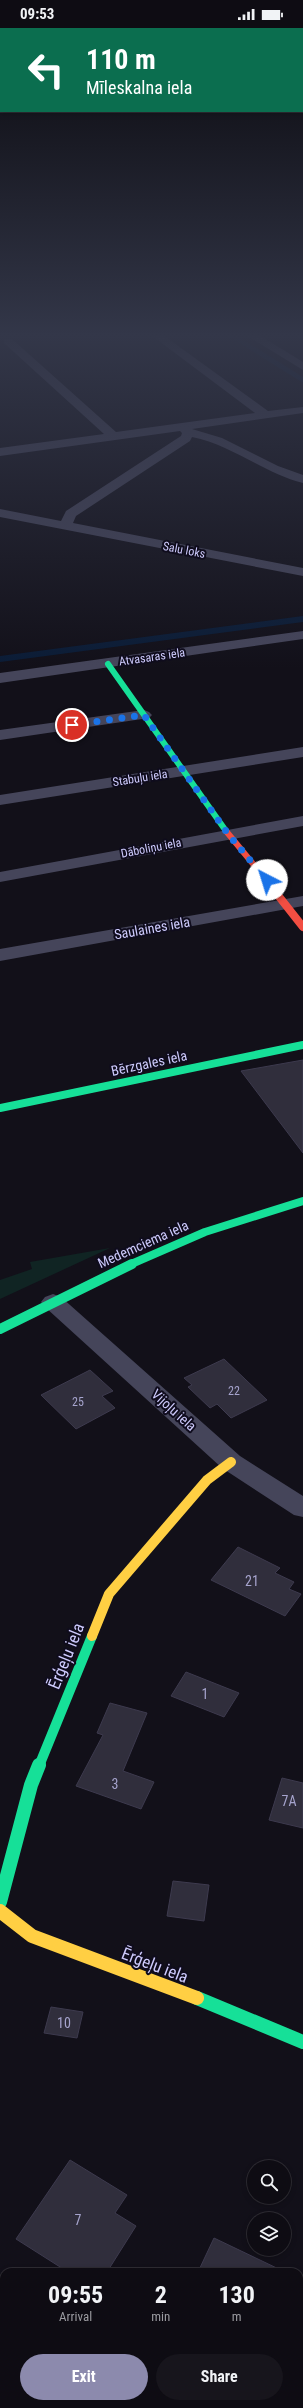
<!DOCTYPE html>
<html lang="en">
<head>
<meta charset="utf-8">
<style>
  body { margin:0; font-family:"Roboto Condensed",sans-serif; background:#17151c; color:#f1f3f6; height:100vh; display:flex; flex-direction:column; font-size:15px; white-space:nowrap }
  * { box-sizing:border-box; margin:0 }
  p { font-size:13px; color:#9b9ba0 }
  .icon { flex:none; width:22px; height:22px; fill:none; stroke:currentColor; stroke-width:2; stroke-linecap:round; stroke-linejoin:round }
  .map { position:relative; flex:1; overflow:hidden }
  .sheet { position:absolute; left:0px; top:2240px; width:303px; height:140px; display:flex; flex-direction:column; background:#0e0c13; border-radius:12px 12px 0 0; box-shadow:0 2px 6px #0003,0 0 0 1px #2e2c33 }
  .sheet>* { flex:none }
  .banner { position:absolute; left:0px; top:0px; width:303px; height:84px; box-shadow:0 2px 6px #0003,0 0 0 1px #2e2c33; background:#0b6e4f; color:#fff; overflow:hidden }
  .buttons { position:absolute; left:247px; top:2132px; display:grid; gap:8px }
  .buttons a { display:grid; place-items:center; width:44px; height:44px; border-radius:50%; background:#0e0c13; box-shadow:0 2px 6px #0003,0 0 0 1px #2e2c33; font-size:20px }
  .pin { position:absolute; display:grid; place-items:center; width:34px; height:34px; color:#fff; margin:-17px; border:2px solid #fff; border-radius:50%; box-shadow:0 1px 4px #0007 }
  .me { position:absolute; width:44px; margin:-22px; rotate:320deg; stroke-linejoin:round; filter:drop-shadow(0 0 3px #0008) }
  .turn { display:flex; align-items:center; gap:14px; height:84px; padding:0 20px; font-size:18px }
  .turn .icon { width:52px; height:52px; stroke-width:2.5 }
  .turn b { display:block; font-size:28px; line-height:34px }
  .eta { display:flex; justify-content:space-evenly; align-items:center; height:68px; text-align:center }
  .eta b { font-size:24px; font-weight:700; line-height:28px }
  .cta { display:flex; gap:8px; margin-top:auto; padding:8px 20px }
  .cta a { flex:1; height:46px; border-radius:24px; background:#8c8aad; color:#fff; font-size:16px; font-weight:700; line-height:46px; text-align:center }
  .cta a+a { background:#17151c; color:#f1f3f6 }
  .status { display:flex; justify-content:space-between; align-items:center; height:28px; padding:0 20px; background:#0e0c13; direction:ltr }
  .status svg { height:11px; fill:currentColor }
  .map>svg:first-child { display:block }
  .green { fill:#102423 }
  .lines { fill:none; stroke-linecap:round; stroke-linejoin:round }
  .stream-far1 { stroke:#0b1c36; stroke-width:5 }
  .stream { stroke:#0b1c36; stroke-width:6 }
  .building { fill:#302e3c; stroke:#3d3a4e }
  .street { fill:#45455a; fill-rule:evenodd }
  .fast-far3 { stroke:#16e098; stroke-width:6 }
  .fast-far2 { stroke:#16e098; stroke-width:8 }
  .fast-far1 { stroke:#16e098; stroke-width:10 }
  .fast { stroke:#16e098; stroke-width:14 }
  .slow-far1 { stroke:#ffcf43; stroke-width:10 }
  .slow { stroke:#ffcf43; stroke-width:14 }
  .jam-far1 { stroke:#f24e42; stroke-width:6 }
  .jam { stroke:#f24e42; stroke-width:8 }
  .route { stroke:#1a73e8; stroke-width:7; stroke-dasharray:0 12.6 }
  .labels { text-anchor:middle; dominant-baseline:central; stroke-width:4; stroke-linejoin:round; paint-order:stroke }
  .far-street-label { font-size:12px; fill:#cecbfd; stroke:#0f0c1d }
  .number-label { font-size:12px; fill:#a6a4cd }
  .street-label { font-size:14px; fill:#cecbfd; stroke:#0f0c1d }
  .near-number-label { font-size:14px; fill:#a6a4cd }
  .near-street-label { font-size:17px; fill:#cecbfd; stroke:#0f0c1d }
</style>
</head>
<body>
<div class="status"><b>09:53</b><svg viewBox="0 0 49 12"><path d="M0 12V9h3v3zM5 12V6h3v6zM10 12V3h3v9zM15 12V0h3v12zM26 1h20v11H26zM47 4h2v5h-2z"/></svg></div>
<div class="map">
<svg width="303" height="2380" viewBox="0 0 303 2380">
  <rect width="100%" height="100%" fill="#121019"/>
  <path class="green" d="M 110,1220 L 0,1271 L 0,1252 L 32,1241 L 30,1234 Z"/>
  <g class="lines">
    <path class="stream-far1" d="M 231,307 L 303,352"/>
    <path class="stream" d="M 0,631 L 303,591"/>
  </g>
  <path class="building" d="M 303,1032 L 303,1125 L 241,1043 Z
    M 224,1331 L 267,1372 L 231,1390 L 217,1376 L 210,1380 L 188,1359 L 192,1357 L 184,1350 Z
    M 90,1342 L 113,1363 L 102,1368 L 115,1380 L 76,1401 L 41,1367 Z
    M 238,1519 L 280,1540 L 275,1545 L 294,1554 L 289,1561 L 301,1566 L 285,1588 L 211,1552 Z
    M 186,1644 L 239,1665 L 224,1689 L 171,1668 Z
    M 110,1675 L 147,1685 L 123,1743 L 154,1754 L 141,1781 L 76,1758 L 103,1707 L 97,1705 Z
    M 282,1750 L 303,1755 L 303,1800 L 269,1792 Z
    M 173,1853 L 209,1857 L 204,1893 L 167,1888 Z
    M 51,1979 L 83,1984 L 77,2010 L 44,2005 Z
    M 70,2132 L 127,2167 L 115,2185 L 136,2198 L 107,2244 L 68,2244 L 16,2211 Z
    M 214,2210 L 285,2244 L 198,2244 Z"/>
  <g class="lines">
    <path class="street" d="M 151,307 L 163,307 L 268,383 L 303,379 L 303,385 L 192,401 L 222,410 L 278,438 L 303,447 L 303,455 C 264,445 232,417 192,409 L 190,413 L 76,488 L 73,495 L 303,540 L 303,548 L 0,489 L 0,481 L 61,493 L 66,483 L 181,408 L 182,405 L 180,403 L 0,428 L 0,420 L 104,406 L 4,315 L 4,311 L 12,311 L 116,404 L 255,385 Z
      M 246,307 L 259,307 L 303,334 L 303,342 Z
      M 303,603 L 303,611 L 0,655 L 0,645 Z
      M 144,682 L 149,684 L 152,687 L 149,690 L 0,712 L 0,702 Z
      M 303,719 L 303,729 L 0,777 L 0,767 Z
      M 303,788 L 303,798 L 0,854 L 0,844 Z
      M 303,868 L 303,878 L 0,933 L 0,921 Z
      M 53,1266 L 61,1269 L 240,1428 L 303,1468 L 303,1489 L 294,1487 L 222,1440 L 45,1279 L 41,1274 L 45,1269 Z
      M 0,2306 L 4,2307 L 4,2345 L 0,2344 Z
      M 54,2376 L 96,2376 L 98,2380 L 56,2380 Z"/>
    <path class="fast-far3" d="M 108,636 L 226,803"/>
    <path class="fast-far2" d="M 0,1080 L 303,1017
      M 129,1237 L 205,1204 L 303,1173"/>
    <path class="fast-far1" d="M 0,1301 L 132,1236
      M 39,1738 L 92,1608"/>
    <path class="fast" d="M 0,1874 L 31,1757 L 39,1737
      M 197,1970 L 303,2014"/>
    <path class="slow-far1" d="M 92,1608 L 109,1566 L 207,1452 L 231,1434"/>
    <path class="slow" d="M 0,1883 L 32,1908 L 197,1970"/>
    <path class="jam-far1" d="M 226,803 L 263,848"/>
    <path class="jam" d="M 262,847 L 303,899"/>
  </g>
  <linearGradient id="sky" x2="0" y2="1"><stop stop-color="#0a090e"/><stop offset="0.48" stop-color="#333749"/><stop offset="1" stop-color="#333749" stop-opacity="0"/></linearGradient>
  <rect width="303" height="640" fill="url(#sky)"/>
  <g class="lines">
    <path class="route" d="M 72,697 L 144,687 L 228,806 L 267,852"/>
  </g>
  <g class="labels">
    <g class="far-street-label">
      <text transform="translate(184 522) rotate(11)">Salu loks</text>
      <text transform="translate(152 629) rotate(-8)">Atvasaras iela</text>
      <text transform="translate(140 750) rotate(-9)">Stabuļu iela</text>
      <text transform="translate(151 820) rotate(-11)">Dāboliņu iela</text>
    </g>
    <g class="number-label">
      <text x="234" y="1363">22</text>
      <text x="78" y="1374">25</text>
    </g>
    <g class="street-label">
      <text transform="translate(152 900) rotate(-10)">Saulaines iela</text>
      <text transform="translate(149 1035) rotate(-12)">Bērzgales iela</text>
      <text transform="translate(143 1216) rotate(-24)">Medemciema iela</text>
      <text transform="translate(174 1382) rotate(42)">Vijoļu iela</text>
    </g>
    <g class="near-number-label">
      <text x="252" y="1553">21</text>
      <text x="205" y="1666">1</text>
      <text x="115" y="1756">3</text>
      <text x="289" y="1773">7A</text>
      <text x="64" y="1995">10</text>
      <text x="78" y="2192">7</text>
    </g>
    <g class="near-street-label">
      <text transform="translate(66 1628) rotate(-68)">Ērģeļu iela</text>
      <text transform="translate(155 1937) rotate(21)">Ērģeļu iela</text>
    </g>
  </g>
</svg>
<div class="buttons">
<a><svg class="icon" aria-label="search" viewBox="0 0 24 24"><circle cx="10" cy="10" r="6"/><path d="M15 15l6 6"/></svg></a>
<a><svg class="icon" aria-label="layers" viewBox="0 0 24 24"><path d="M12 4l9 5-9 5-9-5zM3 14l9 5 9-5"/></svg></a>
</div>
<div class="pin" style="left:72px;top:697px;background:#d93025"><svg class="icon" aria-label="arrive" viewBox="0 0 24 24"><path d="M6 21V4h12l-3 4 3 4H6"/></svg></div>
<svg class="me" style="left:267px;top:852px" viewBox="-20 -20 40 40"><circle r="19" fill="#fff"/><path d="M0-13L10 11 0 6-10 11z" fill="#1a73e8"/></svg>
<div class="banner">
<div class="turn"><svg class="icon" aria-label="left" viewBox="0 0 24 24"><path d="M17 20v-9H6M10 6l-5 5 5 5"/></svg><div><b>110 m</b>Mīleskalna iela</div></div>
</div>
<section class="sheet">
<div class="eta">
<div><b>09:55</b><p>Arrival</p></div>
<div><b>2</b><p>min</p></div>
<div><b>130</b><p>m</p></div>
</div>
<div class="cta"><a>Exit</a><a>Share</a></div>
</section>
</div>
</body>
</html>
